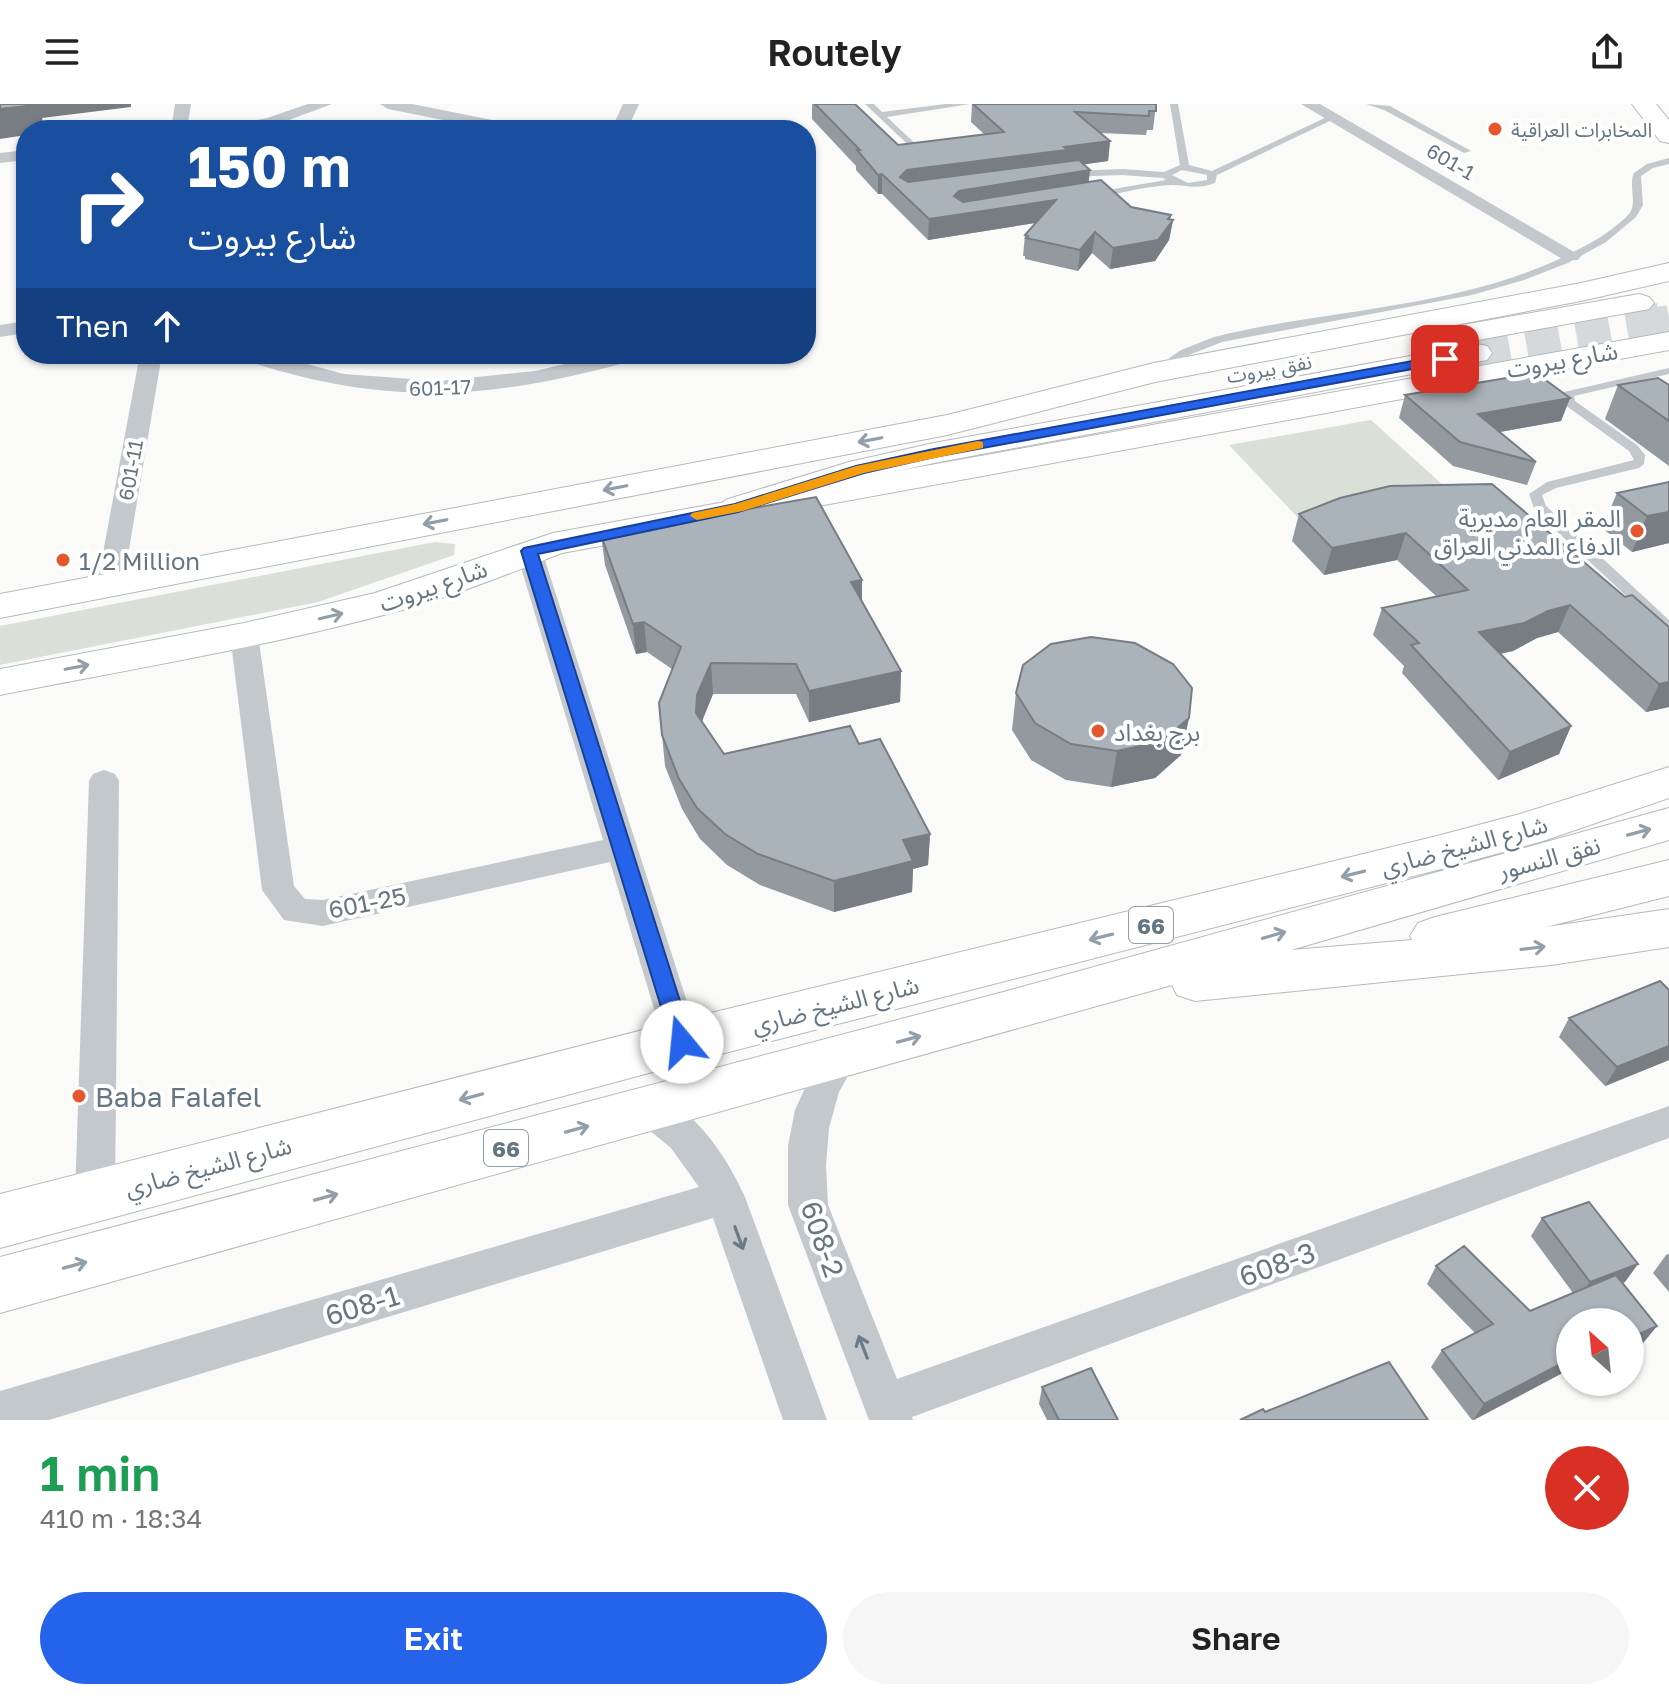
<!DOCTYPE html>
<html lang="en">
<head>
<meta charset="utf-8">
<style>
  body { margin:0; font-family:"Golos Text","Noto Sans Arabic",sans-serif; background:#f6f6f6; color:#222; height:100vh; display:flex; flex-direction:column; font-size:30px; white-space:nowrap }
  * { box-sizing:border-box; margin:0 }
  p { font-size:26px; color:#767676 }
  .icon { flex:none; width:44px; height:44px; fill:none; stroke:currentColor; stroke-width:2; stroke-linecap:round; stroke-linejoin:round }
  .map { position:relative; height:1316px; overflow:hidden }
  .drawer { display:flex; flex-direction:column; background:#fff; flex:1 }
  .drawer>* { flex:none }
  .banner { position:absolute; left:16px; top:16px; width:800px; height:244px; border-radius:32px; box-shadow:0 2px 6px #0004; background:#1a4fa0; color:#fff; overflow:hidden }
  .needle { width:52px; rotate:333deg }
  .fabs { position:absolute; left:1556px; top:1204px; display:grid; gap:16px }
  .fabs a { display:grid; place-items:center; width:88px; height:88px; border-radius:50%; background:#fff; box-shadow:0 2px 6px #0004; font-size:40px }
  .pin { position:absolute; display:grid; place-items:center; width:68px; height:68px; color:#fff; margin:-34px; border-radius:16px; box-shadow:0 4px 12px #0006 }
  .me { position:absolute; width:88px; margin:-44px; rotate:343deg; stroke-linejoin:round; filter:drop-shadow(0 0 6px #0008) }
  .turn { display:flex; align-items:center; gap:28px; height:168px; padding:0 40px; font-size:36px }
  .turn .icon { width:104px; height:104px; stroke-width:2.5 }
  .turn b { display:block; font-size:56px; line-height:68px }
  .then { display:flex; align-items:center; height:76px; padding:0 40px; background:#0003; gap:16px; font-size:30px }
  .round { display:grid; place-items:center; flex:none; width:84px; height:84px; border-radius:42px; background:#f6f6f6 }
  .head { display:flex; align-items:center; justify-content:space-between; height:136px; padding:0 40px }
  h1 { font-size:48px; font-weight:600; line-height:60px; color:#1e9e55 }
  .primary-button { display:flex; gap:16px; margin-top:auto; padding:16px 40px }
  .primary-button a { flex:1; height:92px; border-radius:48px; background:#2563eb; color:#fff; font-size:32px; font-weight:600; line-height:92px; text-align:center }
  .primary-button a+a { background:#f6f6f6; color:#222 }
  header { display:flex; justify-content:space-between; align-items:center; height:104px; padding:0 40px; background:#fff; font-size:36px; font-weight:600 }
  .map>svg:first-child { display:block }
  .green { fill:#dadfd7 }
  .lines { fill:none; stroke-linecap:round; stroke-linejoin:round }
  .primary-tunnel-far1 { stroke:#d5d9db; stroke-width:26; stroke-dasharray:26 13; stroke-linecap:butt }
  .primary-tunnel { stroke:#d5d9db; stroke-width:34; stroke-dasharray:34 17; stroke-linecap:butt }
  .secondary-casing { stroke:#b3babf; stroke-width:2 }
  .primary-casing { stroke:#b5babe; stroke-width:2 }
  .lane { fill:#c3c8cc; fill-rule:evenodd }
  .street { fill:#c3c8cc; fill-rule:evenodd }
  .secondary { fill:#fff; fill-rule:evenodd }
  .primary { fill:#fff; fill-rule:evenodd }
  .wall { fill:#929a9f }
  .shaded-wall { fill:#777d82 }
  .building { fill:#aab3b9; stroke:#777d82; stroke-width:2 }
  .oneway { stroke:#939fa8 }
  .oneway2 { stroke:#6a7a87 }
  .route { fill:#2563eb; stroke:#184099; stroke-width:2 }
  .slow { fill:#f59e0b }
  .poi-dot { fill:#e4572e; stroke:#fff; stroke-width:3 }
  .labels { text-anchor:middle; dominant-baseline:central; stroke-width:8; stroke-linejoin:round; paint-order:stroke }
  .far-poi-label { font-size:20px; fill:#657683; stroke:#fff; text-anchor:start }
  .far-street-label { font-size:20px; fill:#657683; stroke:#fff }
  .shield { fill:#fff; stroke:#939fa8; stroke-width:2 }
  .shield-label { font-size:22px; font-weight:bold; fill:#657683 }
  .street-label { font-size:24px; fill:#657683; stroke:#fff }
  .poi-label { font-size:24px; fill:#657683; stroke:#fff; text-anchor:start }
  .near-poi-label { font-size:28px; fill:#657683; stroke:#fff; text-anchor:start }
  .near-street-label { font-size:28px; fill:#657683; stroke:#fff }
</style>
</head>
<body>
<header><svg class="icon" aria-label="menu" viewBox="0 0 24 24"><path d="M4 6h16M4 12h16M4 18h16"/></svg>Routely<svg class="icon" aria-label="share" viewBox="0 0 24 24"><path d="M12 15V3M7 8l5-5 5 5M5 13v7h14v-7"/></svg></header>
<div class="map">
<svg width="1669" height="1316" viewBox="0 0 1669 1316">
  <rect width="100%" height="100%" fill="#fafaf8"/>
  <path class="green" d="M 1371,316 L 1454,391 L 1303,419 L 1229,341 Z
    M 435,438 L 455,440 L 454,451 L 318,498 L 0,561 L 0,522 Z"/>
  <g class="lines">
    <path class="primary-tunnel-far1" d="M 1658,216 L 1669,214"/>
    <path class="primary-tunnel" d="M 1476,249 L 1669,214"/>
    <g class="secondary-casing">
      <path id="secondary" d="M 1669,159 L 1669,177 L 1581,197 L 1155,278 L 947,331 L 0,514 L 0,490 L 947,311 L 1154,259 L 1581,179 Z
        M 1669,228 L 1669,246 L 562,449 C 507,470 452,493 395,508 C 265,543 132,565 0,591 L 0,565 L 244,519 L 375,489 L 553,429 Z"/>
    </g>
    <g class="primary-casing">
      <path id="primary" d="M 1632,0 L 1656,0 L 1669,16 L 1669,39 L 1660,37 Z
        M 1639,190 L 1649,193 L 1654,199 L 1649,205 L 1434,244 L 1423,242 L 1419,235 L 1423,228 L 1434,226 Z
        M 1476,240 L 1487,242 L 1492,249 L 1487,256 L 934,359 L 870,373 L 738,415 L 725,412 L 720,404 L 725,396 L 849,358 L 934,339 Z
        M 1669,663 L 1669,694 L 1543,737 L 1437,766 L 682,960 L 0,1144 L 0,1090 L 682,916 L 1437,732 L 1520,710 Z
        M 1669,704 L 1669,736 L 1291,846 L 1412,836 L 1410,832 L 1418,819 L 1435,813 L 1669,756 L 1669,792 L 1546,823 L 1669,805 L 1669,843 L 1551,861 L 1195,897 L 1177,891 L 1172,881 L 0,1209 L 0,1153 L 1011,886 Z"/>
    </g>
    <path class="lane" d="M 865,0 L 874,0 L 882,8 L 946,0 L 970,0 L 887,13 L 921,45 L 922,47 L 918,50 Z
      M 1170,0 L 1178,0 L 1189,61 L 1212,67 L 1329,12 L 1336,14 L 1217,71 L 1215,79 C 1196,86 1188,81 1171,81 C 1145,82 1118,90 1093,94 L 1088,91 L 1090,89 L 1166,76 L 1163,74 L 1122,71 L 1068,73 L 1063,70 L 1068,67 L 1122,65 L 1164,68 L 1180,61 ZM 1182,66 L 1207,71 L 1207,76 L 1188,79 L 1172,71 Z
      M 1366,0 L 1390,2 L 1471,47 L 1464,49 L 1384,6 Z
      M 1669,54 L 1669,60 L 1653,64 L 1641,72 L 1643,101 L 1636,113 L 1606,138 L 1568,159 L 1524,176 L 1472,191 L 1222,238 L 1189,251 L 1158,271 L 1148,269 L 1181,246 L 1214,233 C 1335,203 1468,205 1579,145 C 1597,136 1616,124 1629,110 C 1638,99 1628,82 1634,69 L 1647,60 Z
      M 1669,264 L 1669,270 L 1574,292 L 1575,297 L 1637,341 L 1645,351 L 1644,360 L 1639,364 L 1556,384 L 1542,391 L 1546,402 L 1669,516 L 1669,528 L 1664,527 L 1535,407 L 1529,390 L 1547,378 L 1634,356 L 1629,347 L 1565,301 L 1564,288 Z"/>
    <path class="street" d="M 175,0 L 191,0 L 187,26 L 171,26 Z
      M 308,0 L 332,0 L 270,23 L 218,26 L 220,23 L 267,14 Z
      M 380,0 L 412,0 L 517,21 L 525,26 L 493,26 L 388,5 Z
      M 623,0 L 639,0 L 627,26 L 611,26 Z
      M 1301,0 L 1320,0 L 1581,152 L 1578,156 L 1564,156 Z
      M 26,46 L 26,56 L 0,59 L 0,49 Z
      M 26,217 L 26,229 L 0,233 L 0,221 Z
      M 140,250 L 162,250 L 123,481 L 119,487 L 101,487 L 97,481 Z
      M 238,250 L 270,250 L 344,270 L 439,277 L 535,267 L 607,250 L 642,250 L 639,255 C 493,296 387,304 241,255 Z
      M 529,439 L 538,442 L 542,447 L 700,938 L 695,948 L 682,953 L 669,948 L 664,938 L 610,758 L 323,822 L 284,816 L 262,786 L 230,531 L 234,525 L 244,523 L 254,525 L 258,531 L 294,782 L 305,795 L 323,796 L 603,736 L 516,447 L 520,442 Z
      M 104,666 L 115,670 L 119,677 L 115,1092 L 109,1104 L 95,1110 L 81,1104 L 75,1092 L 89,677 L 93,670 Z
      M 840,939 L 853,943 L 858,954 L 839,988 L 829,1024 L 826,1061 L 828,1101 L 897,1275 L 1669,1002 L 1669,1034 L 912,1313 L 913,1316 L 869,1316 L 788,1101 L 788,1042 L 795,1006 L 816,960 L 827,943 Z
      M 650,989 C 696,1005 725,1050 745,1093 L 827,1316 L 783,1316 L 713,1114 L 49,1316 L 0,1316 L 0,1287 L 699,1083 L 671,1044 L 637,1016 L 631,1005 L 637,994 Z"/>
    <use href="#secondary" class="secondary"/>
    <use href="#primary" class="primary"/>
  </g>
  <path class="wall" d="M 812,0 L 815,0 L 898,41 L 984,30 L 971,18 L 972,0 L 1156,0 L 1153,26 L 1147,26 L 1146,31 L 1100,29 L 1110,37 L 1108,57 L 1083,60 L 1088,78 L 1131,103 L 1173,116 L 1169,136 L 1155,157 L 1110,165 L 1092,149 L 1078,167 L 1025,155 L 1025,152 L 1023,152 L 1025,131 L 1035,119 L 928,136 L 882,90 L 878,90 L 856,66 L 856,62 L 812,15 Z
    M 1618,281 L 1669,281 L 1669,362 L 1605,315 Z
    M 1405,291 L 1570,294 L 1561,317 L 1500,328 L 1536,358 L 1527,381 L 1453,362 L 1399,314 Z
    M 1669,378 L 1669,439 L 1632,448 L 1602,424 L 1617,389 Z
    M 1340,394 L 1625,493 L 1669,603 L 1646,608 L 1558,528 L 1537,534 L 1513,547 L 1500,550 L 1571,622 L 1559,650 L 1498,676 L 1402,569 L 1404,562 L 1373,531 L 1382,504 L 1436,492 L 1397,456 L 1324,471 L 1292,437 L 1299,410 Z
    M 601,431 L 862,498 L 901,567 L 900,598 L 809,618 L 796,590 L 713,590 L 702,617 L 724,650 L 859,640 L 930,730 L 928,761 L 913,765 L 912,788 L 834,808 L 760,781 L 727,761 L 700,735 L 682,705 L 665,662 L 659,599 L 672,565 L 647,548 L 636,550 L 605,461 Z
    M 1016,589 L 1189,614 L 1181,651 L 1155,674 L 1111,683 L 1066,676 L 1031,656 L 1012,626 Z
    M 1669,886 L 1669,956 L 1605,982 L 1559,933 L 1569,914 Z
    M 1542,1114 L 1625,1178 L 1623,1179 L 1657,1222 L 1643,1239 L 1630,1245 L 1630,1218 L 1570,1218 L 1570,1265 L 1474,1316 L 1472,1316 L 1431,1263 L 1442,1246 L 1475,1229 L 1427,1180 L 1436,1162 L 1530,1207 L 1573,1189 L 1531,1132 Z
    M 1669,1150 L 1669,1188 L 1653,1169 L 1666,1151 Z
    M 1042,1283 L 1118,1316 L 1047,1316 L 1039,1300 Z"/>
  <path class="shaded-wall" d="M 35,0 L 131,0 L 131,3 L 42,14 L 45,26 L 26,26 L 26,31 L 0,35 L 0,5 Z
    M 1110,37 L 1108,57 L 907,86 L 900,73 L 907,66 Z
    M 1090,66 L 1088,86 L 1056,96 L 1054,116 L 928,136 L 929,115 L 959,87 Z
    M 882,70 L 882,90 L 878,90 L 878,71 Z
    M 1171,111 L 1169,120 L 1173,116 L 1169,136 L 1155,157 L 1110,165 L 1113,144 L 1168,115 Z
    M 1095,128 L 1092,149 L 1078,167 L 1080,146 Z
    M 1570,294 L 1561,317 L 1471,333 L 1478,310 Z
    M 1669,408 L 1669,439 L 1632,448 L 1647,412 Z
    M 1406,429 L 1397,456 L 1324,471 L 1332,444 Z
    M 862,476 L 862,506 L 851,478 Z
    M 1570,501 L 1558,528 L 1537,534 L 1513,547 L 1468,556 L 1479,528 Z
    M 644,518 L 647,548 L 636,550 L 633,520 Z
    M 711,559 L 713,590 L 700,622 L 696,609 L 697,591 Z
    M 901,567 L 900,598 L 809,618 L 809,587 Z
    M 1669,578 L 1669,603 L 1646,608 L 1659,580 Z
    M 1189,614 L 1181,651 L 1155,674 L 1111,683 L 1117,647 Z
    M 1571,622 L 1559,650 L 1498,676 L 1510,648 Z
    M 930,730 L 928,761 L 913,765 L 912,788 L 834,808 L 834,777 L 903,736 Z
    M 1669,942 L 1669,956 L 1605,982 L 1617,963 Z
    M 1638,1160 L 1625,1178 L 1577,1195 L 1590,1178 Z
    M 1657,1222 L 1643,1239 L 1630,1245 L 1630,1234 Z
    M 1570,1255 L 1570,1265 L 1473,1316 L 1484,1300 Z"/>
  <path class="building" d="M 0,0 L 35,0 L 36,1 L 0,5 Z
    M 815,0 L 855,0 L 898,41 L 1004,28 L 973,0 L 1156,0 L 1156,7 L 1149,7 L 1149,12 L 1075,8 L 1110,37 L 1064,43 L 1067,46 L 907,66 L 900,73 L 908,78 L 1079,56 L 1090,66 L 959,87 L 954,92 L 963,98 L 1101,76 L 1131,103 L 1171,111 L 1168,115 L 1173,116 L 1158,136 L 1113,144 L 1095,128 L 1080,146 L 1026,134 L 1028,132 L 1025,131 L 1056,96 L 929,115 L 882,70 L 878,71 L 857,46 L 860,46 Z
    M 1536,269 L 1570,294 L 1478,310 L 1536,358 L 1460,338 L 1405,291 Z
    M 1658,274 L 1669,281 L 1669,317 L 1618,281 Z
    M 1669,378 L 1669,408 L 1647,412 L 1617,389 Z
    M 1492,380 L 1625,493 L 1632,491 L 1669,523 L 1669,578 L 1659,580 L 1570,501 L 1548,507 L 1524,519 L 1479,528 L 1571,622 L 1510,648 L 1411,541 L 1419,539 L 1382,504 L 1468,486 L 1406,429 L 1332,444 L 1299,410 L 1340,394 L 1390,382 Z
    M 816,393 L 862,476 L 851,478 L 901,567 L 809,587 L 796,560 L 711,559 L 697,591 L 696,609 L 724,650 L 850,622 L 859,640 L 880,635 L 930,730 L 903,736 L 913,757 L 834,777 L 758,750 L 725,730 L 697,704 L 679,675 L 662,631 L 659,599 L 681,543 L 644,518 L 633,520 L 601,431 Z
    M 1091,533 L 1135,539 L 1173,560 L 1192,584 L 1189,614 L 1162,637 L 1117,647 L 1071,640 L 1035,619 L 1016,589 L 1023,561 L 1051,540 Z
    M 1660,877 L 1669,886 L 1669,942 L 1617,963 L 1569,914 Z
    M 1589,1098 L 1638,1160 L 1590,1178 L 1542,1114 Z
    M 1464,1142 L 1530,1207 L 1616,1171 L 1657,1222 L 1630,1234 L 1630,1218 L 1570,1218 L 1570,1255 L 1484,1300 L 1442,1246 L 1493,1220 L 1436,1162 Z
    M 1389,1258 L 1428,1316 L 1240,1316 L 1263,1305 L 1265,1308 Z
    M 1091,1264 L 1118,1316 L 1059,1316 L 1042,1283 Z"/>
  <defs><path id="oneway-shaft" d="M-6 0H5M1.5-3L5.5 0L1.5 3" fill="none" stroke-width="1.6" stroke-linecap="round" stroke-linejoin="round" transform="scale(2)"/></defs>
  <g class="oneway">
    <use href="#oneway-shaft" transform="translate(870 336) rotate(169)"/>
    <use href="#oneway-shaft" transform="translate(615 384) rotate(169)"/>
    <use href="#oneway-shaft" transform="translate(435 418) rotate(169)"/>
    <use href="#oneway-shaft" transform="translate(331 512) rotate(-13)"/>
    <use href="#oneway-shaft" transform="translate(77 563) rotate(-11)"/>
    <use href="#oneway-shaft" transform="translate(1639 728) rotate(-15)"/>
    <use href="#oneway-shaft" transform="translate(1353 770) rotate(166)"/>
    <use href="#oneway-shaft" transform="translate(1274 831) rotate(-16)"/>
    <use href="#oneway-shaft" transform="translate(1101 833) rotate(166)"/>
    <use href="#oneway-shaft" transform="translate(1533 844) rotate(-7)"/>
    <use href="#oneway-shaft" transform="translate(909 935) rotate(-15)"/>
    <use href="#oneway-shaft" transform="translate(471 993) rotate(165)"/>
    <use href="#oneway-shaft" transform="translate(577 1025) rotate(-15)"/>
    <use href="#oneway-shaft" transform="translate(326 1093) rotate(-15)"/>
    <use href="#oneway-shaft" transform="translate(75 1161) rotate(-15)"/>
  </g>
  <g class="oneway2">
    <use href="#oneway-shaft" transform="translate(739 1134) rotate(70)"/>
    <use href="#oneway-shaft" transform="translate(863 1243) rotate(-111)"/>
  </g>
  <path class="route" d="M 1445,251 L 1452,255 L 1450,258 L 934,353 L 864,369 L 738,408 L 538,450 L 693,938 L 690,945 L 682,947 L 674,945 L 521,447 L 524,444 L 735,400 L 856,362 L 934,345 Z"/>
  <path class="slow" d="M 978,337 L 983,338 L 983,344 L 864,369 L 743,407 L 697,416 L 690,412 L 692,409 L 735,400 L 856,362 Z"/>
  <g class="poi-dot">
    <circle cx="1495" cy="25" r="8"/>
    <circle cx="1637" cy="427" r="8"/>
    <circle cx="63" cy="456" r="8"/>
    <circle cx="1098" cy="627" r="8"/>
    <circle cx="79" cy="992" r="8"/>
  </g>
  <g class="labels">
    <g class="far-poi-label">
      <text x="1511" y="25">المخابرات العراقية</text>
    </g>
    <g class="far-street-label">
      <text transform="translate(1451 57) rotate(30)">601-1</text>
      <text transform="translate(1269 264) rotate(-10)">نفق بيروت</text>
      <text transform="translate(440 283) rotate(-2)">601-17</text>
      <text transform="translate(130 366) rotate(-80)">601-11</text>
    </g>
    <g class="shield">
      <rect x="1129" y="803" width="44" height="36" rx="6"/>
      <rect x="484" y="1026" width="44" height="36" rx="6"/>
    </g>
    <g class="shield-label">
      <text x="1151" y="821">66</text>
      <text x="506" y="1044">66</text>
    </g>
    <g class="street-label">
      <text transform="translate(1562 255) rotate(-10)">شارع بيروت</text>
      <text transform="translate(433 481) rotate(-19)">شارع بيروت</text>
      <text transform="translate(1464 741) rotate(-15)">شارع الشيخ ضاري</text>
      <text transform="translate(1549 753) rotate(-15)">نفق النسور</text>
      <text transform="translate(367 798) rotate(-11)">601-25</text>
      <text transform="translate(835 900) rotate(-14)">شارع الشيخ ضاري</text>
      <text transform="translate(208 1062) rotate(-15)">شارع الشيخ ضاري</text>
    </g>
    <g class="poi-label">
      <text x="1621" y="413" text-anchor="end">المقر العام مديرية<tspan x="1621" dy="28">الدفاع المدني العراق</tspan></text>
      <text x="79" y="456">1/2 Million</text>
      <text x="1114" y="627">برج بغداد</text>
    </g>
    <g class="near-poi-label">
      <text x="95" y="992">Baba Falafel</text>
    </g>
    <g class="near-street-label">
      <text transform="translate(823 1135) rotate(71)">608-2</text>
      <text transform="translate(1277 1160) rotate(-20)">608-3</text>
      <text transform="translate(362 1201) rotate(-17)">608-1</text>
    </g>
  </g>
</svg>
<div class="fabs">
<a><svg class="needle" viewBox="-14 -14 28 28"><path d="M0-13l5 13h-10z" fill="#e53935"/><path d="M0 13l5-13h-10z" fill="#767676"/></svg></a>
</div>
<div class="pin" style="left:1445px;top:255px;background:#d93025"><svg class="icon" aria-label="arrive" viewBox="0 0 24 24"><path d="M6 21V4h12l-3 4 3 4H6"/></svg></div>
<svg class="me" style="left:682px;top:938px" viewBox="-20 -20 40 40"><circle r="19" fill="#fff"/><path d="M0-13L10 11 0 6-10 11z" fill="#2563eb"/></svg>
<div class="banner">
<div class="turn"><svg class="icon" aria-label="right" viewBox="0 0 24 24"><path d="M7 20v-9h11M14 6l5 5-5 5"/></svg><div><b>150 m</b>شارع بيروت</div></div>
<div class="then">Then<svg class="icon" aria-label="ahead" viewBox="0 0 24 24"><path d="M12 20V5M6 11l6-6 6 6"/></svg></div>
</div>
</div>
<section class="drawer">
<div class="head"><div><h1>1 min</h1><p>410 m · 18:34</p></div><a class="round" style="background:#d93025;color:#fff"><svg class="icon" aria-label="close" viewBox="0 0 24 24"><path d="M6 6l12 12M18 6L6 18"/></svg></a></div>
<div class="primary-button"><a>Exit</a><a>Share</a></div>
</section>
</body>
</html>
